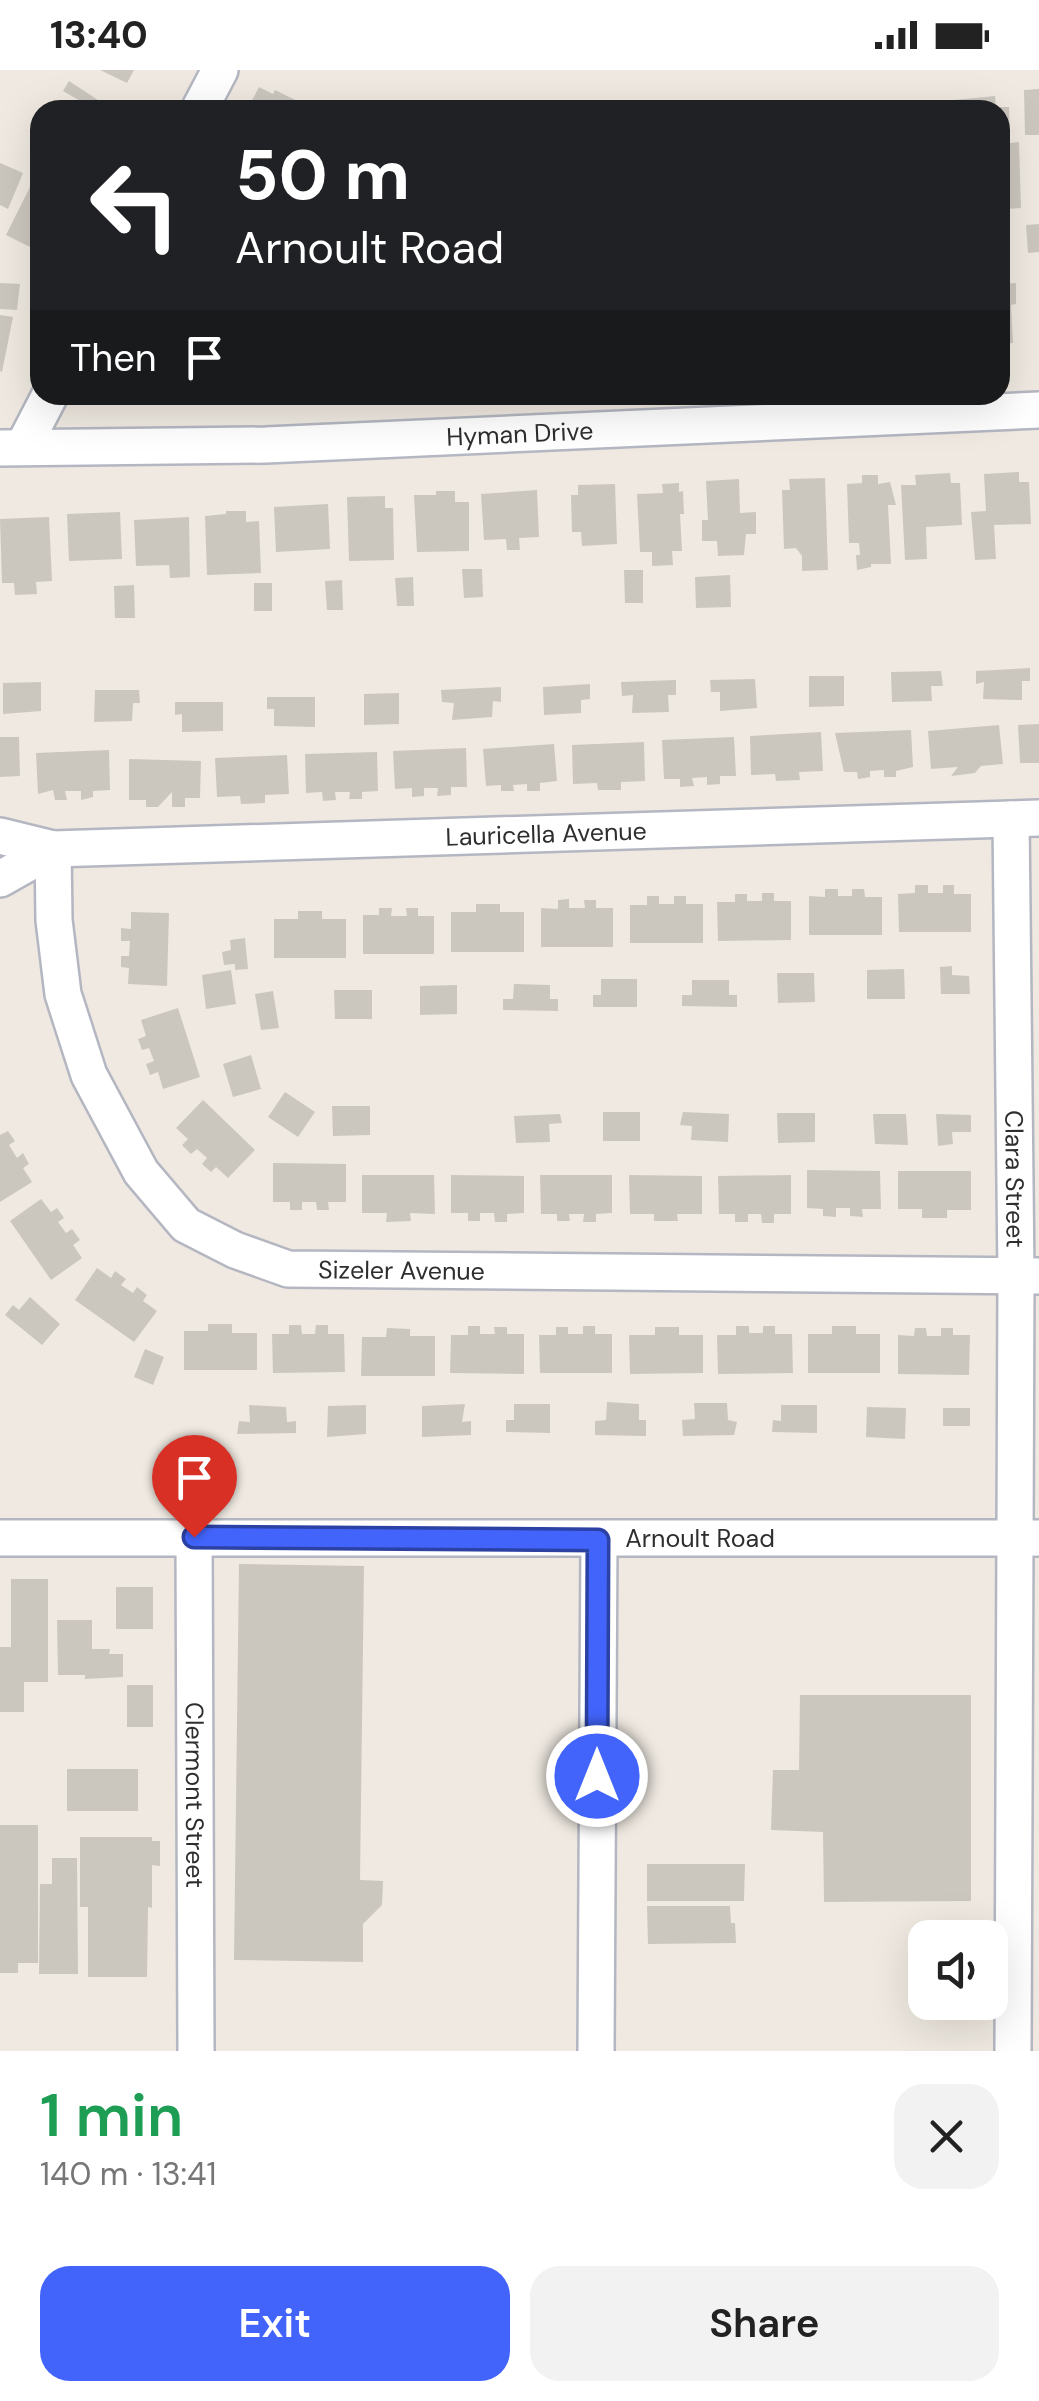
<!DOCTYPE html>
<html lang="en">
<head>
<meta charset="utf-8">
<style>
  body { margin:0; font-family:"DM Sans",sans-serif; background:#f2f2f2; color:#222; height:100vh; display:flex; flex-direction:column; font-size:38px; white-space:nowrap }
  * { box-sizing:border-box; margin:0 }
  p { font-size:32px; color:#767676 }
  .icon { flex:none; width:55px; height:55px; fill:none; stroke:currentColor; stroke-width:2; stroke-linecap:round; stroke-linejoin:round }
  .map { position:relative; height:1981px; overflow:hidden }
  .drawer { display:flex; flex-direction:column; background:#fff; flex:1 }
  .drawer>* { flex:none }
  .hud { position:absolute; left:30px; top:30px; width:980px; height:305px; border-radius:30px; box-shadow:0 10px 40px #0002; background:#202124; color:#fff; overflow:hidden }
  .controls { position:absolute; left:908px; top:1850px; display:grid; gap:20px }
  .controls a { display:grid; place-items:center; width:100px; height:100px; border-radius:20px; background:#fff; box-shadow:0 10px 40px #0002; font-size:50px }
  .pin { position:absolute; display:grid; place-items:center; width:85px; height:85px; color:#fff; margin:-102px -42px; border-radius:50% 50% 50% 0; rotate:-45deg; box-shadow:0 0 10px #0007 }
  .pin .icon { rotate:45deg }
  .me { position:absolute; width:110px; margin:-55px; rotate:0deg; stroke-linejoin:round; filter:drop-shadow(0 0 8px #0008) }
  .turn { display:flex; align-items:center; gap:35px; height:210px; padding:0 40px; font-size:45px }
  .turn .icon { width:130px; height:130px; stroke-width:2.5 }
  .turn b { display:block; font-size:70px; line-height:85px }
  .then { display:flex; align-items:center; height:95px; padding:0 40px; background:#0003; gap:20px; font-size:38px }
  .round { display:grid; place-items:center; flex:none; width:105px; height:105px; border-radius:30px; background:#f2f2f2 }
  .head { display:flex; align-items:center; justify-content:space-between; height:170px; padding:0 40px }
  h1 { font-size:60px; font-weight:600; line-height:75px; color:#1e9e55 }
  .primary-button { display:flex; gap:20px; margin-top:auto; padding:20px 40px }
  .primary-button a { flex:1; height:115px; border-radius:30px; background:#4264fb; color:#fff; font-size:40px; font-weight:600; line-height:115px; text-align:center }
  .primary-button a+a { background:#f2f2f2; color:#222 }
  .status { display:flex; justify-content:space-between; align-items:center; height:70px; padding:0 50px; background:#fff; direction:ltr }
  .status svg { height:28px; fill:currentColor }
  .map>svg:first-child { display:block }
  .building { fill:#cbc7bf }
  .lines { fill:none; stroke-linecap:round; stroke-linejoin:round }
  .minor-casing { stroke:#b4b7c1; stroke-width:40 }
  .minor { stroke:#fff; stroke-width:35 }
  .route-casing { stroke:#2b41a3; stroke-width:25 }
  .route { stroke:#4264fb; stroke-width:18 }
  .labels { text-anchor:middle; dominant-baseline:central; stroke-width:8; stroke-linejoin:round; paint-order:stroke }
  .street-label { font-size:25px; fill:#2e2e2e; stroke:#fff }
</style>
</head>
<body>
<div class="status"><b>13:40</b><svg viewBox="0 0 49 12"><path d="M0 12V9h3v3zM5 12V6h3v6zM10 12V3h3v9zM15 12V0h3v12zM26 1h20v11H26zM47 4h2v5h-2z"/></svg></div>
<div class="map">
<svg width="1039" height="1981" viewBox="0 0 1039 1981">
  <rect width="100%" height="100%" fill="#efe9e1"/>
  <path class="building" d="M 100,0 L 134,0 L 127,13 Z
    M 69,11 L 101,32 L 96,40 L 63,21 Z
    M 259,17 L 273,24 L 275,20 L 316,40 L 247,40 Z
    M 1039,19 L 1039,65 L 1025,65 L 1024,20 Z
    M 995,26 L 996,40 L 954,40 L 954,30 Z
    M 858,30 L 858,40 L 817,40 L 817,35 Z
    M 927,32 L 927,40 L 885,40 L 885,33 Z
    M 802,33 L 802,40 L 749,40 L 748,35 Z
    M 1000,37 L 1009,37 L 1010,73 L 1019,72 L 1021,138 L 1006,139 L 1004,111 L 1000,111 Z
    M 0,93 L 23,103 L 8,139 L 0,135 Z
    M 30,117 L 40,122 L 40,182 L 6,165 Z
    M 1039,154 L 1039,182 L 1028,183 L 1026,155 Z
    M 0,213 L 20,214 L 17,240 L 0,239 Z
    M 1016,213 L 1016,234 L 1011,235 L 1013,273 L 1000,274 L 1000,214 Z
    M 0,245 L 13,247 L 2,302 L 0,301 Z
    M 1019,402 L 1019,412 L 1029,412 L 1031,454 L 994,455 L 996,489 L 975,490 L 971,442 L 986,441 L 984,404 Z
    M 950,403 L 951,413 L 960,413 L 962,455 L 926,457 L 927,489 L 905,490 L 901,415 L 916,415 L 915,405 Z
    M 862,405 L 878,405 L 878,414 L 890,412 L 896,435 L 888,435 L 891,494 L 871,494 L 871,497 L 857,500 L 856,485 L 860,485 L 859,473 L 849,473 L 847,414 L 862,413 Z
    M 825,408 L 828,500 L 802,501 L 802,486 L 796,478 L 784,479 L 782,420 L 790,420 L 789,409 Z
    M 739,409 L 740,443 L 756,442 L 756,464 L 746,464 L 744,485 L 718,486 L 717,471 L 702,471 L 702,450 L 708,450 L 706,411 Z
    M 679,413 L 679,422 L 683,421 L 684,444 L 680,444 L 682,481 L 672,481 L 673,495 L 652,496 L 652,482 L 640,482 L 637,424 L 663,423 L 662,414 Z
    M 615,414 L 617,474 L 582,476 L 581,462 L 572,462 L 571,425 L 578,425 L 578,415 Z
    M 537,420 L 539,467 L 519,468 L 520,480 L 507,480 L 506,469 L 484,470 L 481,424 Z
    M 436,421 L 455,421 L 455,432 L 469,432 L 469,481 L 417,482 L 414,425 L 436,425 Z
    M 385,426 L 385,438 L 393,438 L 394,490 L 349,491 L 347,427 Z
    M 328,434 L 330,479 L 276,482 L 274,437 Z
    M 226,441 L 246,441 L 246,452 L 259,451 L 261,503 L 207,505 L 205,446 L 226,444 Z
    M 120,442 L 122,489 L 69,491 L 67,444 Z
    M 49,447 L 52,511 L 36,512 L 37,524 L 15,525 L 14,513 L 2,513 L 0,449 Z
    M 189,447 L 190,507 L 170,508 L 169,495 L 136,496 L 134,450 Z
    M 462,499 L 482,499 L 483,527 L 464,528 Z
    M 624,500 L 643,500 L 643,533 L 625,533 Z
    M 730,505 L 731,537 L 696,538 L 695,507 Z
    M 413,507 L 414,536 L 397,536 L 395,508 Z
    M 342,510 L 343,540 L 327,540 L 325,511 Z
    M 254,513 L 272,513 L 272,541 L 254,541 Z
    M 134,515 L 135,548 L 115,548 L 114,516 Z
    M 1030,598 L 1030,611 L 1022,611 L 1022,630 L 983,629 L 984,612 L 976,614 L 976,601 Z
    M 941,601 L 943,616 L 931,616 L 932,631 L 892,632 L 891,602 Z
    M 809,606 L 844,606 L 844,636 L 809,637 Z
    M 755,609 L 757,638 L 720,641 L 720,622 L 711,622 L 710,610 Z
    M 676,610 L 676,625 L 668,625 L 669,642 L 632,643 L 633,625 L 622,626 L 621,612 Z
    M 41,612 L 41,641 L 3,644 L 3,613 Z
    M 590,614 L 590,629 L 581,630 L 581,643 L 544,645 L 543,617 Z
    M 501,617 L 501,632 L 493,631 L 492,647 L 452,650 L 454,633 L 442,632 L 441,620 Z
    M 95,620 L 139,620 L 140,633 L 133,633 L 132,651 L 94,652 Z
    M 399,623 L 399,654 L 364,655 L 364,624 Z
    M 267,627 L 315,627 L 315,657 L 274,656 L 274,639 L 267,639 Z
    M 175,632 L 223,632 L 223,661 L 182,662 L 182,644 L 175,645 Z
    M 1039,654 L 1039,693 L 1020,693 L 1018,655 Z
    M 999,655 L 1003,694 L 981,696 L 975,703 L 951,706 L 958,697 L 931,699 L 928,661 Z
    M 911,660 L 913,697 L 896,701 L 896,707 L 884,707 L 884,700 L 870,701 L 870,707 L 858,709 L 857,702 L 844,702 L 835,663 Z
    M 821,662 L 823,701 L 799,702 L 800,710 L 776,711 L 775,704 L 751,705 L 750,666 Z
    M 0,667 L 19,667 L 20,706 L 0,707 Z
    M 734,667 L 736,706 L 720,706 L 720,714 L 707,715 L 707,707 L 692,708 L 694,716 L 680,717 L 680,709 L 664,709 L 662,670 Z
    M 644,672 L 645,711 L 621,712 L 621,720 L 598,720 L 597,713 L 573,714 L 572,675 Z
    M 554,674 L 557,711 L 540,713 L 540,721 L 527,721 L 527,714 L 513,715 L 514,721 L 501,721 L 501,715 L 486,716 L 483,679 Z
    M 466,678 L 467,717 L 451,717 L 451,725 L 437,726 L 438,718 L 424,718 L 424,726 L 412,727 L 412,718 L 395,719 L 393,681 Z
    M 109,680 L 110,720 L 93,721 L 93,727 L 81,730 L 81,721 L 65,721 L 67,730 L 55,730 L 53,720 L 38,724 L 36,683 Z
    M 377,682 L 378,721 L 362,722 L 362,729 L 349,729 L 350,722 L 335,722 L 336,730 L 323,731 L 322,722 L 306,723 L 305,684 Z
    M 287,685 L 289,724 L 265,725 L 265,733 L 241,734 L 240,726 L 217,727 L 215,688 Z
    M 129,689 L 201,691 L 200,728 L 185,728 L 185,737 L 172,737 L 172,722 L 158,737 L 146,737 L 146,730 L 129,730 Z
    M 915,815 L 928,815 L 928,823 L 943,823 L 943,815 L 954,815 L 954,824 L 971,824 L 971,862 L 899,862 L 898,824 L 915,823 Z
    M 825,819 L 838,819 L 838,826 L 852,826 L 852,819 L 864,819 L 865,827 L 882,827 L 882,865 L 809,865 L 809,826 L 825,827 Z
    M 762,823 L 774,823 L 774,831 L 791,831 L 791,870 L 718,871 L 717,832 L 735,832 L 735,824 L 747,824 L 747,831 L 762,831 Z
    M 647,826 L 659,826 L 659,834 L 674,834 L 674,826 L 686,826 L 686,834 L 703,834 L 703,873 L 630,873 L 630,835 L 647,835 Z
    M 569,829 L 569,838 L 585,838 L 584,830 L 596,830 L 596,838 L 613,838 L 613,877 L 541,877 L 541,838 L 558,839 L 558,830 Z
    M 476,834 L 500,834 L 500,842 L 524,842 L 524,882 L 451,882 L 451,842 L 476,842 Z
    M 379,838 L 392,838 L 391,846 L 407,846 L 406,838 L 418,838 L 418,846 L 434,846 L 434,884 L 363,884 L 363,845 L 379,845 Z
    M 298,841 L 322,841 L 322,849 L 346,849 L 346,888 L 274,888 L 274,849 L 298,849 Z
    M 131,842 L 169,843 L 167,916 L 128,914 L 129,898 L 121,897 L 121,886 L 129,886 L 130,871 L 121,871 L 121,858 L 131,859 Z
    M 245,868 L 248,899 L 235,900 L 235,894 L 224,895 L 222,882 L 231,880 L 230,870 Z
    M 952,896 L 952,905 L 969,906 L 970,924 L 941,924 L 940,897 Z
    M 904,899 L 905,929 L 867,929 L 867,900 Z
    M 231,900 L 236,934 L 206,939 L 202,905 Z
    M 777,903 L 814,903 L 815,932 L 778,933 Z
    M 601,909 L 637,909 L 637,937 L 593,937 L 593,925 L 601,925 Z
    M 692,910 L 729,910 L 729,925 L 737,925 L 737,937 L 682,936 L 682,925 L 692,925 Z
    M 514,914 L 550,915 L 550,929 L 558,929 L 558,941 L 503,940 L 503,929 L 513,929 Z
    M 457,915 L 457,944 L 420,945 L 420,916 Z
    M 334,920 L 372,920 L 372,949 L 335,949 Z
    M 273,921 L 279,958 L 261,960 L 255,924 Z
    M 178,938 L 200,1007 L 163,1019 L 158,1002 L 150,1005 L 146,994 L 154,991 L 149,978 L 142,980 L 138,969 L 146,966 L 141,950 Z
    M 251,985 L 261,1019 L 233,1027 L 223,994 Z
    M 285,1022 L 315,1042 L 298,1067 L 268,1047 Z
    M 203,1030 L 255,1080 L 228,1108 L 216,1097 L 211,1102 L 202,1094 L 207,1088 L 197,1079 L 191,1084 L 182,1075 L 188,1069 L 176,1058 Z
    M 332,1036 L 370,1036 L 370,1065 L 333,1066 Z
    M 603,1042 L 640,1042 L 640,1071 L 603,1071 Z
    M 683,1042 L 729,1044 L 728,1072 L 691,1070 L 692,1056 L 680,1055 Z
    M 777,1043 L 815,1043 L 815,1072 L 778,1073 Z
    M 560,1044 L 562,1053 L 549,1054 L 550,1072 L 516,1073 L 514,1046 Z
    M 873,1044 L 906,1044 L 908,1075 L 875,1074 Z
    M 936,1044 L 971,1045 L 971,1062 L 952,1062 L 953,1074 L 938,1076 Z
    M 8,1061 L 15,1071 L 9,1075 L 17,1088 L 23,1083 L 29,1094 L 23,1098 L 32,1112 L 0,1132 L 0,1065 Z
    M 273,1093 L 346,1094 L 346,1132 L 328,1132 L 329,1140 L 317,1140 L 316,1132 L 302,1132 L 302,1140 L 290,1140 L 290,1132 L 273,1132 Z
    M 807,1100 L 880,1101 L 881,1139 L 862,1139 L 863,1147 L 850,1146 L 850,1138 L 836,1138 L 836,1147 L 823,1146 L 823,1139 L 807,1138 Z
    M 898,1101 L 971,1101 L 971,1140 L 947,1140 L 947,1148 L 922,1148 L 922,1139 L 898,1139 Z
    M 362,1105 L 434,1105 L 435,1144 L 410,1143 L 411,1151 L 386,1152 L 387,1143 L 362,1143 Z
    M 451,1105 L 524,1106 L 524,1143 L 507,1144 L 507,1152 L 495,1152 L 494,1143 L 480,1143 L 480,1151 L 468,1151 L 468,1143 L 451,1143 Z
    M 540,1105 L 612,1105 L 612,1143 L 596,1144 L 596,1152 L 583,1152 L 584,1144 L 569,1144 L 570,1151 L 557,1151 L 557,1144 L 541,1144 Z
    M 629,1105 L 702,1106 L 702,1144 L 677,1144 L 678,1151 L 654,1151 L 654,1144 L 630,1144 Z
    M 791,1105 L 791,1144 L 774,1144 L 774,1153 L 762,1153 L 761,1144 L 748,1144 L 748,1152 L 735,1152 L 735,1144 L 719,1144 L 718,1106 Z
    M 41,1129 L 51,1142 L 57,1138 L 64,1148 L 58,1152 L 66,1163 L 72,1159 L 80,1170 L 73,1175 L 82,1188 L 51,1210 L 10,1151 Z
    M 97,1198 L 111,1208 L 115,1201 L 126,1209 L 121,1215 L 133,1223 L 137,1217 L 147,1225 L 143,1231 L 157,1241 L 134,1272 L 75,1230 Z
    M 30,1227 L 60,1254 L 42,1275 L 5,1245 L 13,1235 L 19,1240 Z
    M 208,1254 L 232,1254 L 232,1263 L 257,1263 L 257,1300 L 184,1300 L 184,1261 L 208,1261 Z
    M 289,1255 L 301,1255 L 302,1264 L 315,1264 L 316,1255 L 328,1255 L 328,1264 L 344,1264 L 345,1302 L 273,1303 L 272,1264 L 289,1264 Z
    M 468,1256 L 480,1256 L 480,1264 L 495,1264 L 494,1257 L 507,1257 L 507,1264 L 524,1264 L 524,1304 L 450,1303 L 451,1265 L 468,1265 Z
    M 583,1256 L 595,1256 L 595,1264 L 612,1264 L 612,1303 L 540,1303 L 539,1265 L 556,1265 L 556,1257 L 568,1257 L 568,1264 L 583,1264 Z
    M 736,1256 L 749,1256 L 749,1263 L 763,1263 L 763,1256 L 775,1256 L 775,1264 L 792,1264 L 793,1303 L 718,1304 L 717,1265 L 736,1265 Z
    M 832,1256 L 856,1256 L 856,1264 L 880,1264 L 880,1303 L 808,1303 L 808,1264 L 832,1264 Z
    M 655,1257 L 679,1257 L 679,1265 L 703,1265 L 703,1303 L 630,1304 L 629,1265 L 655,1265 Z
    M 387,1258 L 410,1259 L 410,1266 L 435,1266 L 435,1306 L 361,1306 L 362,1267 L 386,1267 Z
    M 915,1258 L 926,1258 L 927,1266 L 941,1266 L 941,1258 L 953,1258 L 953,1265 L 970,1265 L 969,1305 L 898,1304 L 898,1265 L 914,1266 Z
    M 145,1279 L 164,1287 L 153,1315 L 134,1307 Z
    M 607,1332 L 639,1334 L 639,1350 L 646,1350 L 646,1366 L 595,1365 L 595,1351 L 606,1350 Z
    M 694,1333 L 727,1333 L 728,1350 L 737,1352 L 734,1365 L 683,1366 L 682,1350 L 695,1349 Z
    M 465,1334 L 462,1352 L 471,1351 L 471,1365 L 422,1367 L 422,1336 Z
    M 514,1334 L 550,1334 L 550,1363 L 506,1362 L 506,1350 L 514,1350 Z
    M 249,1335 L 286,1337 L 287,1352 L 296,1351 L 296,1363 L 237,1364 L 239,1351 L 250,1352 Z
    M 366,1335 L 366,1364 L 327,1367 L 328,1336 Z
    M 781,1335 L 817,1335 L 817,1363 L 772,1362 L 773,1350 L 781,1351 Z
    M 867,1337 L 906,1338 L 905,1369 L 866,1367 Z
    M 943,1338 L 970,1338 L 970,1356 L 943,1356 Z
    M 239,1494 L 364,1496 L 360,1810 L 383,1811 L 382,1835 L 363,1854 L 363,1892 L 234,1890 Z
    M 11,1509 L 48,1509 L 48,1612 L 24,1612 L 24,1642 L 0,1642 L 0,1577 L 11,1577 Z
    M 116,1517 L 153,1517 L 153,1559 L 116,1559 Z
    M 57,1550 L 92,1550 L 92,1579 L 110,1579 L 109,1584 L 123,1584 L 123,1607 L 85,1609 L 85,1605 L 58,1605 Z
    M 127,1615 L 153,1615 L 153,1657 L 127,1657 Z
    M 800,1625 L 971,1625 L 971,1831 L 824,1832 L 823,1762 L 771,1760 L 773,1700 L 799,1700 Z
    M 67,1699 L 138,1699 L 138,1741 L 67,1741 Z
    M 0,1755 L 38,1755 L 38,1893 L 18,1893 L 18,1903 L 0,1903 Z
    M 80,1767 L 152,1767 L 152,1771 L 160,1771 L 160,1796 L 152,1795 L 152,1838 L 148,1837 L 147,1907 L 88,1907 L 88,1837 L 80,1837 Z
    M 52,1788 L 77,1788 L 78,1904 L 39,1904 L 40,1814 L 52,1814 Z
    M 647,1794 L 745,1794 L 744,1831 L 647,1831 Z
    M 647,1836 L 730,1836 L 731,1853 L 735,1853 L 736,1873 L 648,1874 Z"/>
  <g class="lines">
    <g class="minor-casing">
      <g id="minor">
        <path d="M 199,40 L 220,0"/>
        <path d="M 23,377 L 50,325"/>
        <path id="s1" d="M 0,378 L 266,375 L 1039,340"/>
        <path id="s2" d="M 1011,749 L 1016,1206 L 1013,1981"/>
        <path id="s3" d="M 0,766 L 53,779 L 1039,748"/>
        <path id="s4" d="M 53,779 L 54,850 L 63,924 L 89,1005 L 141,1102 L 186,1155 L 235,1180 L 288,1199 L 1039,1206"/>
        <path d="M 0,809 L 53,779"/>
        <path id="s5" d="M 194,1467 L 196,1981"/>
        <path id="s6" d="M 0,1468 L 1039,1468"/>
        <path d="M 596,1981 L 599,1470"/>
      </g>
    </g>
    <use href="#minor" class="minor"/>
  </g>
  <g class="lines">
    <g class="route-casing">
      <path id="route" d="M 194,1467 L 598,1470 L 597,1706"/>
    </g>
    <use href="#route" class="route"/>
  </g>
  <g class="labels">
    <g class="street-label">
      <text stroke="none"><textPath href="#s1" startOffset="520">Hyman Drive</textPath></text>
      <text stroke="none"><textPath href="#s3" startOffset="548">Lauricella Avenue</textPath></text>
      <text stroke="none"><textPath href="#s2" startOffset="360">Clara Street</textPath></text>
      <text stroke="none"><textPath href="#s4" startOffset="635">Sizeler Avenue</textPath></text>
      <text stroke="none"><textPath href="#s6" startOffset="700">Arnoult Road</textPath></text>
      <text stroke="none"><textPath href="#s5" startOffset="258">Clermont Street</textPath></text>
    </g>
  </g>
</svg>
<div class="controls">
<a><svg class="icon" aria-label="sound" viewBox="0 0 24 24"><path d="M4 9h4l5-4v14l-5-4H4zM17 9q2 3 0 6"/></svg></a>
</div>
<div class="pin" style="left:194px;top:1467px;background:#d93025"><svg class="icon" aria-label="arrive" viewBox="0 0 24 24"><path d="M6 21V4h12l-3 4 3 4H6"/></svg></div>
<svg class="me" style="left:597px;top:1706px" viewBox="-20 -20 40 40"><circle r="17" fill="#4264fb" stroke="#fff" stroke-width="3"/><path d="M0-11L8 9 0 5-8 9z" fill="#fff"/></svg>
<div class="hud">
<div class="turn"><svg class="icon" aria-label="left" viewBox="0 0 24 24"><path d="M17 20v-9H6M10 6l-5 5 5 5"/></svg><div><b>50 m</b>Arnoult Road</div></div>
<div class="then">Then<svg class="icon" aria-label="arrive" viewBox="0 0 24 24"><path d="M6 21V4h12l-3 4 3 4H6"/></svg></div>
</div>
</div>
<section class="drawer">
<div class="head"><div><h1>1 min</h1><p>140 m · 13:41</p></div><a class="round"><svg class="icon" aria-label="close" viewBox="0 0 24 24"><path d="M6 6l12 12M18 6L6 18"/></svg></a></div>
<div class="primary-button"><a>Exit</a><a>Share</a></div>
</section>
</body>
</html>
